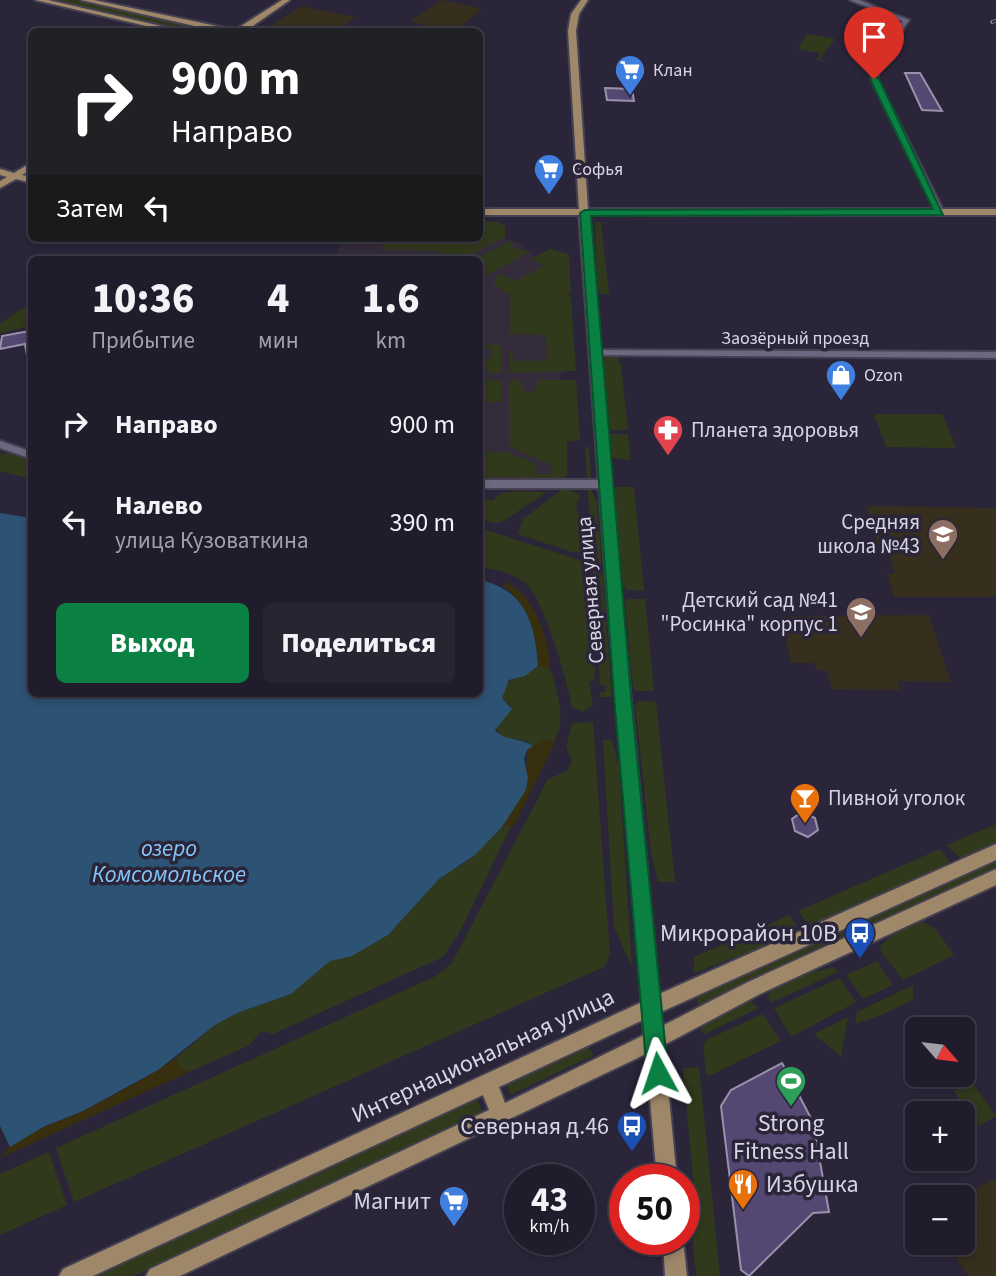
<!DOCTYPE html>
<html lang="ru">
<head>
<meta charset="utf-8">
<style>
  body { margin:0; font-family:"Source Sans 3",sans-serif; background:#282533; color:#f1f3f6; height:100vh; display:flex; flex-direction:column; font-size:26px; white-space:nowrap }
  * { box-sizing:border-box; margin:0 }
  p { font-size:23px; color:#a2a1a9 }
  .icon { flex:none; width:38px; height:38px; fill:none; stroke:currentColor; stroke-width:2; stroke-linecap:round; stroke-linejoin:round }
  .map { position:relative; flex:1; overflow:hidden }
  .side { position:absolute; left:28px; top:256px; width:455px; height:441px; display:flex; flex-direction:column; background:#201c2b; border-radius:10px; box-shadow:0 4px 10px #0003,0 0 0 2px #3d3a47 }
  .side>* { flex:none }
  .banner { position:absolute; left:28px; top:28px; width:455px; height:214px; border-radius:10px; box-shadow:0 4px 10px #0003,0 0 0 2px #3d3a47; background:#202124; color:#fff; overflow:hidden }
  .needle { width:46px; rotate:118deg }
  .fabs { position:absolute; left:905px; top:1017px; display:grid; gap:14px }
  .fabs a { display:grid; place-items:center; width:70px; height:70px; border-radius:10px; background:#201c2b; box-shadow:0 4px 10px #0003,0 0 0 2px #3d3a47; font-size:35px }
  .speed { position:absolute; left:504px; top:1164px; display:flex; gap:14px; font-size:35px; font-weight:700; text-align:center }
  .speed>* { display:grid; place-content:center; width:91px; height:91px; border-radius:50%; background:#201c2b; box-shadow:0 4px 10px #0003,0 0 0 2px #3d3a47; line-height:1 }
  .speed small { font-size:18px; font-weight:400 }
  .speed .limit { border:10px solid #d22; background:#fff; color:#111 }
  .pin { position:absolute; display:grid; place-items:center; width:60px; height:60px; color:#fff; margin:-72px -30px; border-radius:50% 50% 50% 0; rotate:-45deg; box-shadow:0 0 7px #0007 }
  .pin .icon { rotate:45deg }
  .me { position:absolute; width:77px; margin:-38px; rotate:355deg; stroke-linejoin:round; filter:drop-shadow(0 0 5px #0008) }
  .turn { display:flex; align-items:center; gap:24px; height:147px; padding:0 28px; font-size:32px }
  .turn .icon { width:91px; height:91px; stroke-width:2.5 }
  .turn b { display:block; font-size:49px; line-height:60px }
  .then { display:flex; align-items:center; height:66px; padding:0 28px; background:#0003; gap:14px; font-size:26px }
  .eta { display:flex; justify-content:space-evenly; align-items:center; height:119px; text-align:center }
  .eta b { font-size:42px; font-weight:800; line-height:49px }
  .primary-button { display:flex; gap:14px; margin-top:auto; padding:14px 28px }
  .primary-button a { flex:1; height:80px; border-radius:10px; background:#0b8043; color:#fff; font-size:28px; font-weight:800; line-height:80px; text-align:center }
  .primary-button a+a { background:#282533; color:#f1f3f6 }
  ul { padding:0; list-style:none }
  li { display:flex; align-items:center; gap:21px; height:98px; padding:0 28px }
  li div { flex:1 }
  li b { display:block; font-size:26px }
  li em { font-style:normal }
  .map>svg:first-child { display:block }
  .education { fill:#362f1e }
  .medical { fill:#352c3b }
  .green { fill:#31391c }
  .sand { fill:#382f0f }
  .water { fill:#2c5373 }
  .building { fill:#544872; stroke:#9892ac; stroke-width:2 }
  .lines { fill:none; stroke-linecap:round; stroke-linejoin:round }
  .minor-casing { stroke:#464152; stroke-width:4 }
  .major-casing { stroke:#464152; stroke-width:4 }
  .minor { fill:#6d6880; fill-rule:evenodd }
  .major { fill:#9e8869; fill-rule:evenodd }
  .rail-casing { stroke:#918d9d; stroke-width:3.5 }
  .rail { stroke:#2a2539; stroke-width:2; stroke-dasharray:4.5; stroke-linecap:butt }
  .route { fill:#0b8043; stroke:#07532c; stroke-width:2 }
  .labels { text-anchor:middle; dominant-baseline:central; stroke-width:7; stroke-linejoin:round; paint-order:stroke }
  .far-poi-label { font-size:18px; fill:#d8d5e2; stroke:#2a2539; text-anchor:start }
  .far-street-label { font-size:18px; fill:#d8d5e2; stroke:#2a2539 }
  .poi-label { font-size:21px; fill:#d8d5e2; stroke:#2a2539; text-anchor:start }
  .street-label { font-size:21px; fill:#d8d5e2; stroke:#2a2539 }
  .water-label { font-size:23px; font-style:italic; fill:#86c5f9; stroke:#2a2539 }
  .near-poi-label { font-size:24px; fill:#d8d5e2; stroke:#2a2539; text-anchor:end }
  .near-street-label { font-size:24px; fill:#d8d5e2; stroke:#2a2539 }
</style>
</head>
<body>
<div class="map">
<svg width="996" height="1276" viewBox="0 0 996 1276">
  <rect width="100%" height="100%" fill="#2a2539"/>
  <path class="education" d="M 440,0 L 472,6 L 481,10 L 455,31 L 410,22 Z
    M 302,6 L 344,15 L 356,17 L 336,31 L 265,30 Z
    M 867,506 L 996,508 L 996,597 L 894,597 L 887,574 L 895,573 L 887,549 L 879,549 Z
    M 929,615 L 951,682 L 898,681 L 900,690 L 832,689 L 827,671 L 816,670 L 814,663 L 791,663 L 781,616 Z
    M 996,1178 L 996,1276 L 968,1276 L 949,1247 L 948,1243 L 962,1242 L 960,1197 Z"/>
  <path class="medical" d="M 505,229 L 505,238 L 525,246 L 526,250 L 541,259 L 555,259 L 560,370 L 563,373 L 560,374 L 565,478 L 480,478 L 480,259 L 337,259 L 341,238 L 480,238 Z"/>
  <path class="green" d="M 44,0 L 77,0 L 224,31 L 192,31 Z
    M 807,34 L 835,39 L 820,59 L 828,63 L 817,60 L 820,53 L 798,49 Z
    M 480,222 L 497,222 L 505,226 L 505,237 L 462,259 L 450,259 L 436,251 L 382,249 L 384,238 L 480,238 Z
    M 595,222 L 601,222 L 609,294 L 601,294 L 597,285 Z
    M 510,241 L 514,243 L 511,245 L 513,248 L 529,252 L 486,276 L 480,276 L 480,259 L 475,259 Z
    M 550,249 L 569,254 L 571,293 L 568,296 L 571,297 L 576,371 L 510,373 L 510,350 L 513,350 L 513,361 L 547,361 L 546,335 L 510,334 L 510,295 L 495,285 L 495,277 L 500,274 L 516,281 L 544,266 L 531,259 Z
    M 31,302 L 31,326 L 0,333 L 0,324 Z
    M 480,344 L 502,345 L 501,373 L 490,374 L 486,367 L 480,367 L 480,359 L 491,359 L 492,350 L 480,349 Z
    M 608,356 L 616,356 L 621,364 L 628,430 L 610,430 L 603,360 Z
    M 480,379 L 502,381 L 501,402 L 480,403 Z
    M 513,380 L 522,381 L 523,391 L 535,392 L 538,380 L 576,380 L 580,440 L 567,442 L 567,475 L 564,478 L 480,477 L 480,452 L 506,452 L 535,463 L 537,474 L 552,474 L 551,465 L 509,446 L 509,382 Z
    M 874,414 L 942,414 L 956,448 L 886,447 Z
    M 610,434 L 628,434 L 631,460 L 612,458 Z
    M 585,446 L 589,448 L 592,492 L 597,501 L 612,697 L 600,697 L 600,692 L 605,692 L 605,685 L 600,685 Z
    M 10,453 L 31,461 L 31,479 L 0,471 L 0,454 Z
    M 617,487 L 634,487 L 644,591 L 627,590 L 623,585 L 614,489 Z
    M 569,489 L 580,495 L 576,507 L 585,536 L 581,552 L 572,552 L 518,534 L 523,519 L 561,490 Z
    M 516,491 L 547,492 L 505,520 L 497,523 L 480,520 L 480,498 L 493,500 L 501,493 Z
    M 480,528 L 586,562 L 595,672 L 594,679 L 589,683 L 593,705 L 583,712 L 572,707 C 567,680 545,602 526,584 C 513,572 496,570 480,567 Z
    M 628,599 L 645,599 L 654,691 L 636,691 L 633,688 L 625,602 Z
    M 538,666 L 550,668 C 557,691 568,722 553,743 L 547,740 L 533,746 L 525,741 L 502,737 L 495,727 L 505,718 L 510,705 L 502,698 C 507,672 522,681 538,666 Z
    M 656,702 L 675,882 L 658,882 L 651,853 L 635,705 L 638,701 Z
    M 593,722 L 610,955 L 604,967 L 74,1202 L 56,1148 L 436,976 L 452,963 L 548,779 L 567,771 L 572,761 L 566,747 L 572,723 Z
    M 603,740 L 612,740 L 619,766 L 632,968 L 614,927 Z
    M 513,823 L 459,933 L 443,957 L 273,1034 L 262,1031 L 248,1046 L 189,1072 L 181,1069 L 176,1058 L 215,1025 L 237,1013 L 291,994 L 330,960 L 352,956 L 388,935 L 439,879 L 466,862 L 502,827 Z
    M 996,824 L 996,845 L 960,858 L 947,845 Z
    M 940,849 L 949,860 L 947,866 L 815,925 L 809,925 L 798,911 Z
    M 996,860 L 996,870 L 698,1005 L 697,996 Z
    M 790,915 L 796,925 L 796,934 L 694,973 L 694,957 Z
    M 921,921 L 935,928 L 954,955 L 903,980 L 880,950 L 881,945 L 896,932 Z
    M 877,961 L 893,985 L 863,999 L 846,975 Z
    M 834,967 L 838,972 L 771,1003 L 768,998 L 771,990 L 806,974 Z
    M 840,978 L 856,1002 L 791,1037 L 774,1008 Z
    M 913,985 L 913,1000 L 879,1016 L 855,1024 L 857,1012 Z
    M 748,1000 L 759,1008 L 705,1034 L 701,1031 L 701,1023 Z
    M 763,1014 L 781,1041 L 709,1076 L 706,1073 L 703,1046 L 706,1040 Z
    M 848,1017 L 841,1057 L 814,1034 Z
    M 589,1046 L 593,1056 L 510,1095 L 506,1084 Z
    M 699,1067 L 720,1276 L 696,1276 L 690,1212 L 694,1190 L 683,1068 Z
    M 971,1081 L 996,1116 L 979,1126 L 954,1091 Z
    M 477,1099 L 482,1112 L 134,1276 L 92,1276 Z
    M 49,1152 L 67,1205 L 0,1235 L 0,1174 Z"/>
  <path class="sand" d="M 507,582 C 534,596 550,639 550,668 L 538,666 C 536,636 529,604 503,586 Z
    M 559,734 L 517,820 L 513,826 L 502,827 L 526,790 L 527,750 L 543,740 L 553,743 Z
    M 176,1058 L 181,1069 L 189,1072 L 0,1158 C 18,1131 58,1124 85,1110 C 116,1094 147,1078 176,1058 Z"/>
  <path class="water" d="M 0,513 L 31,518 L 32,693 L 480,693 L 480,580 C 525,590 535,622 538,666 L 525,676 L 509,680 L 502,698 L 512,709 L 495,730 C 504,741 521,738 533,746 L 527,750 L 524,759 L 528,778 L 526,790 L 502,827 L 475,855 L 439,879 L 388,935 L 352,956 L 330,961 L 291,994 L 237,1013 L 215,1025 L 158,1070 L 83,1111 L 43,1127 L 10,1147 L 0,1126 Z"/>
  <path class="building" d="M 905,73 L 920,73 L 942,111 L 922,110 Z
    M 605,88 L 632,89 L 634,101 L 607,100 Z
    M 29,331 L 32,333 L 32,360 L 28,361 L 25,344 L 0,349 L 2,336 Z
    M 802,812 L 815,818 L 818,830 L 808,837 L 795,831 L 792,819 Z
    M 782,1063 L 813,1122 L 829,1212 L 813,1213 L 749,1276 L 741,1270 L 721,1106 L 731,1090 Z"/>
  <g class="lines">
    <g class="minor-casing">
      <path id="minor" d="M 850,0 L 859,0 L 909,20 L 880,65 L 877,79 L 944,212 L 943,214 L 936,212 L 871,79 L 874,65 L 902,21 Z
        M 595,350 L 996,352 L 996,358 L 592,355 L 592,351 Z
        M 0,441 L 32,452 L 32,459 L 0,448 Z
        M 480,480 L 605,480 L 610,484 L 605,488 L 480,488 Z"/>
    </g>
    <g class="major-casing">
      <path id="major" d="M 35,0 L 48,0 L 187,32 L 172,32 Z
        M 81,0 L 94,0 L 235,30 L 282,0 L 290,0 L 244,32 L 221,32 Z
        M 581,0 L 588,0 L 579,14 L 576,31 L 588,209 L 996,209 L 996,215 L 589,215 L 622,606 L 659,994 L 996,844 L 996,860 L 661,1012 L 662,1026 L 748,982 L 996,869 L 996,885 L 760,994 L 664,1045 L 677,1180 L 657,1180 L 646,1054 L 180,1276 L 146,1276 L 150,1269 L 489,1110 L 483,1095 L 93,1276 L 59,1276 L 63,1269 L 642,1002 L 608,606 L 579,215 L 480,215 L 480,209 L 579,209 L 568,31 L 571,14 ZM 643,1020 L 644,1035 L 505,1103 L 499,1087 Z
        M 32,162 L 32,169 L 22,175 L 32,177 L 32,183 L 16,179 L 0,188 L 0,181 L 7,177 L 0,175 L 0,169 L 14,173 Z
        M 663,1239 L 683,1239 L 687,1276 L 665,1276 Z"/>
    </g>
    <use href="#minor" class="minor"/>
    <use href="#major" class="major"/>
    <g class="rail-casing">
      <path id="rail" d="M 992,22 L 996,21"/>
    </g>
    <use href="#rail" class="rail"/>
  </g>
  <path class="route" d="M 874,76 L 879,79 L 943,215 L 591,216 L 631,696 L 668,1073 L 665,1080 L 658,1083 L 650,1080 L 647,1073 L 614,696 L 580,213 L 585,210 L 933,209 L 870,79 Z"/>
  <defs>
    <g id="supermarket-pin" transform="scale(1.575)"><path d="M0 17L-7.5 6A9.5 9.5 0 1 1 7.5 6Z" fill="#3f7fe0" stroke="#2a2539"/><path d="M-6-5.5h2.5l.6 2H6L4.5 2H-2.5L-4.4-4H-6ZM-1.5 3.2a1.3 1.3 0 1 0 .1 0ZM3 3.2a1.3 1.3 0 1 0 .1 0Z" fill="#fff"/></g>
    <g id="shop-pin" transform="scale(1.575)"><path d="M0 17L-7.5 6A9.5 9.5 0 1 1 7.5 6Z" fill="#3f7fe0" stroke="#2a2539"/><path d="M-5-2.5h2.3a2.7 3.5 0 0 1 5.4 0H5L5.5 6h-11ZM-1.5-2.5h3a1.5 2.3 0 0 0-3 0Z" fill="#fff"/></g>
    <g id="pharmacy-pin" transform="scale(1.575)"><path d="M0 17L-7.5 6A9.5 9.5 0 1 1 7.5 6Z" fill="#e0444e" stroke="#2a2539"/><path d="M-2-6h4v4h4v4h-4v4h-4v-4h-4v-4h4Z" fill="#fff"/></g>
    <g id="school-pin" transform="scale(1.575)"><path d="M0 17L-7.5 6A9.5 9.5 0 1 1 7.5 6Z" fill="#8d6e63" stroke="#2a2539"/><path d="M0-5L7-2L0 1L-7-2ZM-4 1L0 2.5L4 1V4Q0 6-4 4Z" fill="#fff"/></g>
    <g id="bar-pin" transform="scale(1.575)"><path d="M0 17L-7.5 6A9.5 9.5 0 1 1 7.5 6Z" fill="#e8710a" stroke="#2a2539"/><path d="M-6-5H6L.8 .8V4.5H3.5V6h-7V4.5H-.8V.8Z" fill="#fff"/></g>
    <g id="bus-pin" transform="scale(1.575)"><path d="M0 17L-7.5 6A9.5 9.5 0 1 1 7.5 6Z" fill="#1a4fb4" stroke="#2a2539"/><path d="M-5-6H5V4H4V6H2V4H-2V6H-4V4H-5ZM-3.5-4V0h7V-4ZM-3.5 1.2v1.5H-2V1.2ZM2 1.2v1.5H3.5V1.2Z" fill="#fff"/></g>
    <g id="stadium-pin" transform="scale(1.575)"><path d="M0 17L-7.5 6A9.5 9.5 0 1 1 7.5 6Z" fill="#2e9e5b" stroke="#2a2539"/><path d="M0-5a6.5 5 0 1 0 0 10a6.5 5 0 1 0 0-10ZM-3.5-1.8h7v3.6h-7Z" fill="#fff"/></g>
    <g id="restaurant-pin" transform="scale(1.575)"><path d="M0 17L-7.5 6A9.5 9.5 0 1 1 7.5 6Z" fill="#e8710a" stroke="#2a2539"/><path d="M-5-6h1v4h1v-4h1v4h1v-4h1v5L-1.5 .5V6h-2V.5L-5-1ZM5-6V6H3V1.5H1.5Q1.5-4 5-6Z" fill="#fff"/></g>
  </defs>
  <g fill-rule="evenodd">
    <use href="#supermarket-pin" x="630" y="70"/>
    <use href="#supermarket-pin" x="549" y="169"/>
    <use href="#shop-pin" x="841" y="375"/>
    <use href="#pharmacy-pin" x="668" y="430"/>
    <use href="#school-pin" x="943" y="534"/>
    <use href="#school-pin" x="861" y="612"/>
    <use href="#bar-pin" x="805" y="798"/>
    <use href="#bus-pin" x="860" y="933"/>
    <use href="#stadium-pin" x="791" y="1081"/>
    <use href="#bus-pin" x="632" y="1126"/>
    <use href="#restaurant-pin" x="743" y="1184"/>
    <use href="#supermarket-pin" x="454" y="1201"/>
  </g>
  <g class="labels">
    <g class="far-poi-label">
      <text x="653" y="70">Клан</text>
      <text x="572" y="169">Софья</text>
      <text x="864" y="375">Ozon</text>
    </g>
    <g class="far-street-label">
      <text x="795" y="338">Заозёрный проезд</text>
    </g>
    <g class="poi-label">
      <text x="691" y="430">Планета здоровья</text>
      <text x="920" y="522" text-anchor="end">Средняя<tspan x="920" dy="24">школа №43</tspan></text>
      <text x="838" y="600" text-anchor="end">Детский сад №41<tspan x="838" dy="24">"Росинка" корпус 1</tspan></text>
      <text x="828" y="798">Пивной уголок</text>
    </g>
    <g class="street-label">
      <text transform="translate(590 590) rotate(-95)">Северная улица</text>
    </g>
    <g class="water-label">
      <text x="169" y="848">озеро<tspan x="169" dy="26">Комсомольское</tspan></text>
    </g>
    <g class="near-poi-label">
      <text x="837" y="933">Микрорайон 10В</text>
      <text x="791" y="1123" text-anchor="middle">Strong<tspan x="791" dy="28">Fitness Hall</tspan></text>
      <text x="609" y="1126">Северная д.46</text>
      <text x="766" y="1184" text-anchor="start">Избушка</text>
      <text x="431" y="1201">Магнит</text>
    </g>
    <g class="near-street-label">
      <text transform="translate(483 1056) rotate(-25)">Интернациональная улица</text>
    </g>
  </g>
</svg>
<div class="fabs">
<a><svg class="needle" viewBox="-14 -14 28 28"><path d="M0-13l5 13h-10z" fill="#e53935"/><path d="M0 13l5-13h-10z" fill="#a2a1a9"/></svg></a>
<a>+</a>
<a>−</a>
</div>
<div class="speed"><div>43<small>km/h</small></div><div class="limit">50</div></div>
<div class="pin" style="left:874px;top:79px;background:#d93025"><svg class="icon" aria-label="arrive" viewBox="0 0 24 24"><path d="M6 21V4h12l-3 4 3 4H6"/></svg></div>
<svg class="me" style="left:658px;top:1073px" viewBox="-20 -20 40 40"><path d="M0-17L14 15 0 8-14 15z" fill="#0b8043" stroke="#fff" stroke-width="4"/></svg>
<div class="banner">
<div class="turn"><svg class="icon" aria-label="right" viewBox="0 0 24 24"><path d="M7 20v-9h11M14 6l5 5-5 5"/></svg><div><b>900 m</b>Направо</div></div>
<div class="then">Затем<svg class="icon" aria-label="left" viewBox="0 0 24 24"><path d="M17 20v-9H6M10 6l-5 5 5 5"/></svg></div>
</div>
<section class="side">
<div class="eta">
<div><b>10:36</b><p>Прибытие</p></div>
<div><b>4</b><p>мин</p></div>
<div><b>1.6</b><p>km</p></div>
</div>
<ul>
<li><svg class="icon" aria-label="right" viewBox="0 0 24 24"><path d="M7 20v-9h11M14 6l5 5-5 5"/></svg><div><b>Направо</b></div><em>900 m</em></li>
<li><svg class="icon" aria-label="left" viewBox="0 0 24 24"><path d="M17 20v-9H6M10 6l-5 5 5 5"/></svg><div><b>Налево</b><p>улица Кузоваткина</p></div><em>390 m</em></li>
</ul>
<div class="primary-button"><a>Выход</a><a>Поделиться</a></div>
</section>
</div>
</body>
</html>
